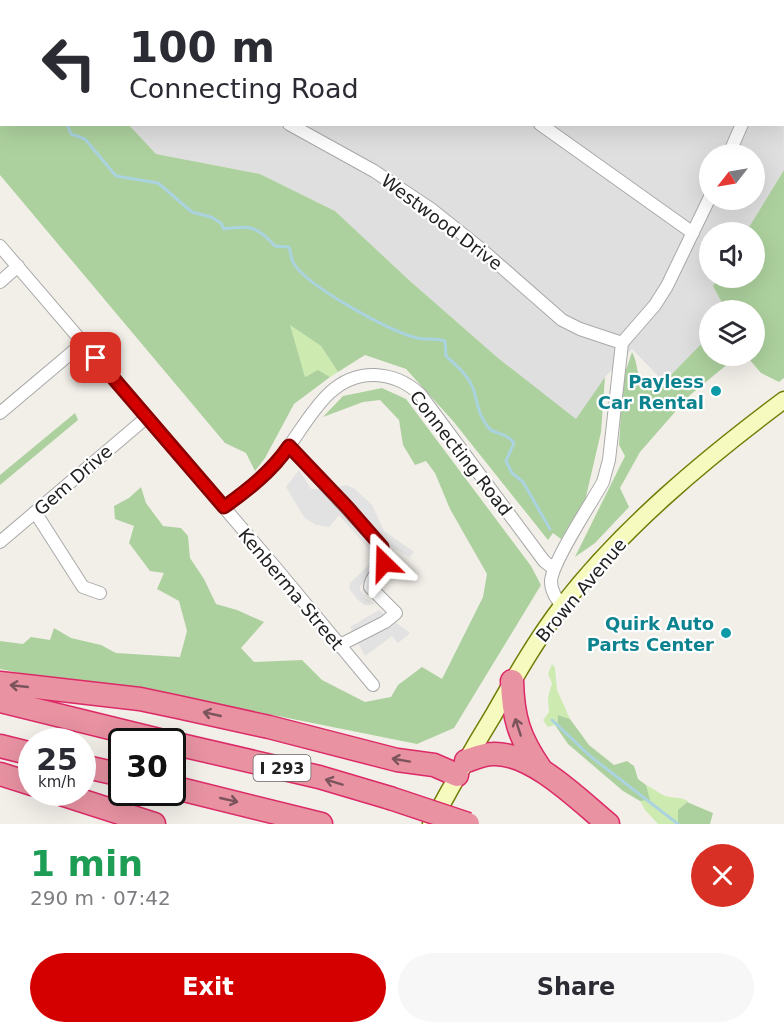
<!DOCTYPE html>
<html lang="en">
<head>
<meta charset="utf-8">
<style>
  body { margin:0; font-family:"DejaVu Sans",sans-serif; background:#f7f7f7; color:#2b2b33; height:100vh; display:flex; flex-direction:column; font-size:22px; white-space:nowrap }
  * { box-sizing:border-box; margin:0 }
  p { font-size:20px; color:#7c7c81 }
  .icon { flex:none; width:33px; height:33px; fill:none; stroke:currentColor; stroke-width:2; stroke-linecap:round; stroke-linejoin:round }
  .map { position:relative; height:824px; overflow:hidden }
  .sheet { display:flex; flex-direction:column; background:#fff; flex:1 }
  .sheet>* { flex:none }
  .hud { position:absolute; left:0px; top:0px; width:784px; height:126px; box-shadow:0 6px 24px #0002; background:#fff; color:#2b2b33; overflow:hidden }
  .needle { width:39px; rotate:239deg }
  .tools { position:absolute; left:699px; top:144px; display:grid; gap:12px }
  .tools a { display:grid; place-items:center; width:66px; height:66px; border-radius:50%; background:#fff; box-shadow:0 6px 24px #0002; font-size:30px }
  .speed { position:absolute; left:18px; top:728px; display:flex; gap:12px; font-size:30px; font-weight:700; text-align:center }
  .speed>* { display:grid; place-content:center; width:78px; height:78px; border-radius:50%; background:#fff; box-shadow:0 6px 24px #0002; line-height:1 }
  .speed small { font-size:15px; font-weight:400 }
  .speed .limit { border:3px solid #111; border-radius:9px; background:#fff; color:#111 }
  .pin { position:absolute; display:grid; place-items:center; width:51px; height:51px; color:#fff; margin:-26px; border-radius:12px; box-shadow:0 3px 9px #0006 }
  .me { position:absolute; width:66px; margin:-33px; rotate:338deg; stroke-linejoin:round; filter:drop-shadow(0 0 4px #0008) }
  .turn { display:flex; align-items:center; gap:21px; height:126px; padding:0 30px; font-size:27px }
  .turn .icon { width:78px; height:78px; stroke-width:2.5 }
  .turn b { display:block; font-size:42px; line-height:51px }
  .round { display:grid; place-items:center; flex:none; width:63px; height:63px; border-radius:32px; background:#f7f7f7 }
  .overview { display:flex; align-items:center; justify-content:space-between; height:102px; padding:0 30px }
  h1 { font-size:36px; font-weight:800; line-height:45px; color:#1e9e55 }
  .button { display:flex; gap:12px; margin-top:auto; padding:12px 30px }
  .button a { flex:1; height:69px; border-radius:36px; background:#d40000; color:#fff; font-size:24px; font-weight:800; line-height:69px; text-align:center }
  .button a+a { background:#f7f7f7; color:#2b2b33 }
  .map>svg:first-child { display:block }
  .residential { fill:#e0dfdf; fill-rule:evenodd }
  .grass { fill:#cdebb0 }
  .forest { fill:#add19e }
  .parking { fill:#e2e2e2 }
  .lines { fill:none; stroke-linecap:round; stroke-linejoin:round }
  .stream { stroke:#aad3df; stroke-width:3 }
  .minor-casing { stroke:#a9a9a9; stroke-width:14 }
  .secondary-casing { stroke:#707d05; stroke-width:19 }
  .motorway-casing { stroke:#dc2a67; stroke-width:25 }
  .minor { stroke:#fff; stroke-width:12 }
  .secondary { stroke:#f7fabf; stroke-width:16 }
  .motorway { stroke:#e892a2; stroke-width:22 }
  .motorway-bridge-casing { stroke:#dc2a67; stroke-width:25; stroke-linecap:butt }
  .motorway-bridge { stroke:#e892a2; stroke-width:22 }
  .oneway { stroke:#7b545c }
  .route-casing { stroke:#8a0000; stroke-width:15 }
  .route { stroke:#d40000; stroke-width:10 }
  .culture-dot { fill:#0f9aa8; stroke:#fff; stroke-width:2 }
  .labels { text-anchor:middle; dominant-baseline:central; stroke-width:4.5; stroke-linejoin:round; paint-order:stroke }
  .shield { fill:#fff; stroke:#646464; stroke-width:1.5 }
  .shield-label { font-size:16px; font-weight:bold; fill:#222 }
  .street-label { font-size:18px; fill:#222; stroke:#fff }
  .culture-label { font-size:18px; font-weight:bold; fill:#0d838f; stroke:#fff; text-anchor:end }
</style>
</head>
<body>
<div class="map">
<svg width="784" height="824" viewBox="0 0 784 824">
  <rect width="100%" height="100%" fill="#f2efe9"/>
  <path class="residential" d="M 43,0 L 713,0 L 715,1 L 44,2 Z
    M 783,52 L 784,170 L 746,232 L 710,232 L 710,278 L 718,278 L 713,286 L 726,310 L 710,310 L 709,336 L 664,382 L 632,349 L 605,377 L 576,420 L 498,358 L 410,281 L 335,211 L 260,174 L 156,154 L 129,125 L 783,124 ZM 710,154 L 754,154 L 754,200 L 710,200 Z"/>
  <path class="grass" d="M 289,324 L 321,346 L 338,372 L 330,377 L 318,371 L 305,377 Z
    M 552,664 L 555,668 L 557,690 L 570,719 L 558,715 L 557,728 L 554,725 L 548,727 L 543,720 L 549,712 L 548,697 L 552,683 L 548,674 Z
    M 646,785 C 653,788 657,792 663,795 C 671,799 680,796 688,801 L 678,810 L 678,824 L 658,824 L 645,810 L 640,801 L 649,800 Z"/>
  <path class="forest" d="M 0,0 L 44,1 L 2,2 L 2,124 L 129,125 L 156,154 L 260,174 L 335,211 L 410,281 L 498,358 L 576,419 L 605,377 L 601,432 L 585,501 L 561,539 L 553,533 L 548,540 L 453,421 L 406,369 L 365,355 L 338,372 L 321,346 L 290,325 L 305,377 L 318,370 L 330,377 L 294,404 L 265,458 L 255,471 L 246,453 L 225,443 L 0,175 Z
    M 784,170 L 784,378 L 779,382 L 761,373 L 749,359 L 729,363 L 690,395 L 640,452 L 620,488 L 629,507 L 595,543 L 575,557 L 625,456 L 619,445 L 623,379 L 632,352 C 639,365 635,374 645,387 L 650,381 L 659,385 L 664,382 L 709,336 L 710,356 L 754,356 L 754,310 L 726,310 L 713,286 L 718,278 L 754,278 L 754,232 L 746,232 Z
    M 382,388 L 406,399 L 531,566 L 541,585 L 454,728 L 417,744 L 143,689 L 25,674 L 0,669 L 0,641 L 23,644 L 31,637 L 50,640 L 54,628 L 71,638 L 101,645 L 116,653 L 180,657 L 187,631 L 179,601 L 157,589 L 164,573 L 150,571 L 129,543 L 134,526 L 115,519 L 114,506 L 129,498 L 141,487 L 146,503 L 163,526 L 181,528 L 188,536 L 190,558 L 204,579 L 216,604 L 237,610 L 264,622 L 241,648 L 254,662 L 302,660 L 322,680 L 365,702 L 391,697 L 398,685 L 422,667 L 442,679 L 483,597 L 487,574 L 450,509 L 435,473 L 426,461 L 415,465 L 403,445 L 399,420 L 380,400 L 363,402 L 323,417 L 343,396 Z
    M 75,413 L 78,420 L 0,485 L 0,475 Z
    M 558,715 L 570,719 L 589,745 L 614,765 L 627,761 L 634,766 L 638,779 L 646,785 L 650,800 L 640,801 L 623,791 L 568,744 L 557,728 Z
    M 687,802 L 713,813 L 710,824 L 678,824 L 678,810 Z"/>
  <path class="parking" d="M 299,470 L 311,489 L 327,489 L 346,485 L 355,489 L 372,505 L 384,531 L 414,552 L 409,557 L 388,545 L 374,555 L 339,515 L 329,527 L 316,525 L 304,517 L 286,487 Z
    M 370,564 L 375,569 L 360,586 L 360,590 L 365,598 L 375,604 L 365,605 L 358,600 L 349,588 L 350,583 Z
    M 379,610 L 410,633 L 398,643 L 392,636 L 365,656 L 350,627 Z"/>
  <g class="lines">
    <path class="stream" d="M 0,39 L 2,39
      M 67,124 L 71,134 L 85,139 L 116,176 L 158,183 L 192,212 L 211,217 L 221,223 L 224,229 C 249,225 257,226 275,246 L 289,247 C 291,252 291,260 294,264 C 309,287 390,332 417,338 C 427,340 435,338 445,341 L 446,356 C 457,366 467,374 473,388 C 478,402 477,413 488,427 C 494,435 505,431 514,443 L 506,461 L 512,473 L 523,482 L 550,529
      M 552,720 L 590,756 L 678,824"/>
    <g class="minor-casing">
      <path id="minor" d="M 108,0 L 109,2
        M 365,0 L 367,2
        M 598,0 L 601,2
        M 289,124 L 374,171 L 431,209 L 481,249 L 562,320 L 580,329 L 622,343
        M 540,124 L 693,233
        M 729,154 L 742,124
        M 0,246 L 275,567 L 373,685
        M 0,282 L 18,266
        M 0,413 L 83,343
        M 289,446 L 382,547 C 390,570 371,571 370,587 L 396,613 L 385,622 L 338,646
        M 224,507 C 242,494 261,480 276,463 C 305,431 324,373 375,375 C 393,376 406,382 420,394 L 544,561 L 554,569
        M 35,512 L 83,587 L 100,593
        M 0,542 L 146,418
        M 562,606 C 556,598 551,591 551,581 C 552,562 592,502 603,482 L 609,460 L 622,343 L 655,305 L 667,286 L 710,197"/>
    </g>
    <g class="secondary-casing">
      <path id="secondary" d="M 431,824 C 451,787 472,750 494,714 C 515,677 536,640 562,606 C 622,528 705,459 784,400"/>
    </g>
    <g class="motorway-casing">
      <path id="motorway" d="M 512,681 C 513,718 519,737 540,768
        M 0,683 L 140,699 L 178,707 L 269,727 L 397,760 L 434,765 L 457,775
        M 0,701 L 163,741
        M 172,743 L 319,777 L 390,798
        M 0,746 L 32,754
        M 466,761 C 475,758 484,754 493,754 C 532,752 580,801 608,824
        M 82,766 L 122,775
        M 0,774 L 32,784
        M 172,787 L 321,824
        M 55,792 L 154,824"/>
    </g>
    <use href="#minor" class="minor"/>
    <use href="#secondary" class="secondary"/>
    <use href="#motorway" class="motorway"/>
    <g class="motorway-bridge-casing">
      <path id="motorway-bridge" d="M 390,798 L 468,824"/>
    </g>
    <use href="#motorway-bridge" class="motorway-bridge"/>
  </g>
  <defs><path id="oneway-shaft" d="M-6 0H5M1.5-3L5.5 0L1.5 3" fill="none" stroke-width="1.6" stroke-linecap="round" stroke-linejoin="round" transform="scale(1.5)"/></defs>
  <g class="oneway">
    <use href="#oneway-shaft" transform="translate(19 686) rotate(-174)"/>
    <use href="#oneway-shaft" transform="translate(212 714) rotate(-167)"/>
    <use href="#oneway-shaft" transform="translate(518 727) rotate(-108)"/>
    <use href="#oneway-shaft" transform="translate(401 760) rotate(-170)"/>
    <use href="#oneway-shaft" transform="translate(334 782) rotate(-163)"/>
    <use href="#oneway-shaft" transform="translate(229 800) rotate(13)"/>
  </g>
  <g class="lines">
    <g class="route-casing">
      <path id="route" d="M 96,358 L 224,507 C 248,490 272,471 289,446 L 348,508 L 382,547 L 384,563"/>
    </g>
    <use href="#route" class="route"/>
  </g>
  <g class="culture-dot">
    <circle cx="716" cy="391" r="6"/>
    <circle cx="726" cy="633" r="6"/>
  </g>
  <g class="labels">
    <rect class="shield" x="253.5" y="755" width="57" height="26" rx="4.5"/>
    <g class="shield-label">
      <text x="282" y="768">I 293</text>
    </g>
    <g class="street-label">
      <text transform="translate(442 222) rotate(37)">Westwood Drive</text>
      <text transform="translate(461 453) rotate(52)">Connecting Road</text>
      <text transform="translate(73 480) rotate(-41)">Gem Drive</text>
      <text transform="translate(291 589) rotate(50)">Kenberma Street</text>
      <text transform="translate(581 590) rotate(-50)">Brown Avenue</text>
    </g>
    <g class="culture-label">
      <text x="704" y="381">Payless<tspan x="704" dy="21">Car Rental</tspan></text>
      <text x="714" y="623">Quirk Auto<tspan x="714" dy="21">Parts Center</tspan></text>
    </g>
  </g>
</svg>
<div class="tools">
<a><svg class="needle" viewBox="-14 -14 28 28"><path d="M0-13l5 13h-10z" fill="#e53935"/><path d="M0 13l5-13h-10z" fill="#7c7c81"/></svg></a>
<a><svg class="icon" aria-label="sound" viewBox="0 0 24 24"><path d="M4 9h4l5-4v14l-5-4H4zM17 9q2 3 0 6"/></svg></a>
<a><svg class="icon" aria-label="layers" viewBox="0 0 24 24"><path d="M12 4l9 5-9 5-9-5zM3 14l9 5 9-5"/></svg></a>
</div>
<div class="speed"><div>25<small>km/h</small></div><div class="limit">30</div></div>
<div class="pin" style="left:96px;top:358px;background:#d93025"><svg class="icon" aria-label="arrive" viewBox="0 0 24 24"><path d="M6 21V4h12l-3 4 3 4H6"/></svg></div>
<svg class="me" style="left:384px;top:563px" viewBox="-20 -20 40 40"><path d="M0-17L14 15 0 8-14 15z" fill="#d40000" stroke="#fff" stroke-width="4"/></svg>
<div class="hud">
<div class="turn"><svg class="icon" aria-label="left" viewBox="0 0 24 24"><path d="M17 20v-9H6M10 6l-5 5 5 5"/></svg><div><b>100 m</b>Connecting Road</div></div>
</div>
</div>
<section class="sheet">
<div class="overview"><div><h1>1 min</h1><p>290 m · 07:42</p></div><a class="round" style="background:#d93025;color:#fff"><svg class="icon" aria-label="close" viewBox="0 0 24 24"><path d="M6 6l12 12M18 6L6 18"/></svg></a></div>
<div class="button"><a>Exit</a><a>Share</a></div>
</section>
</body>
</html>
